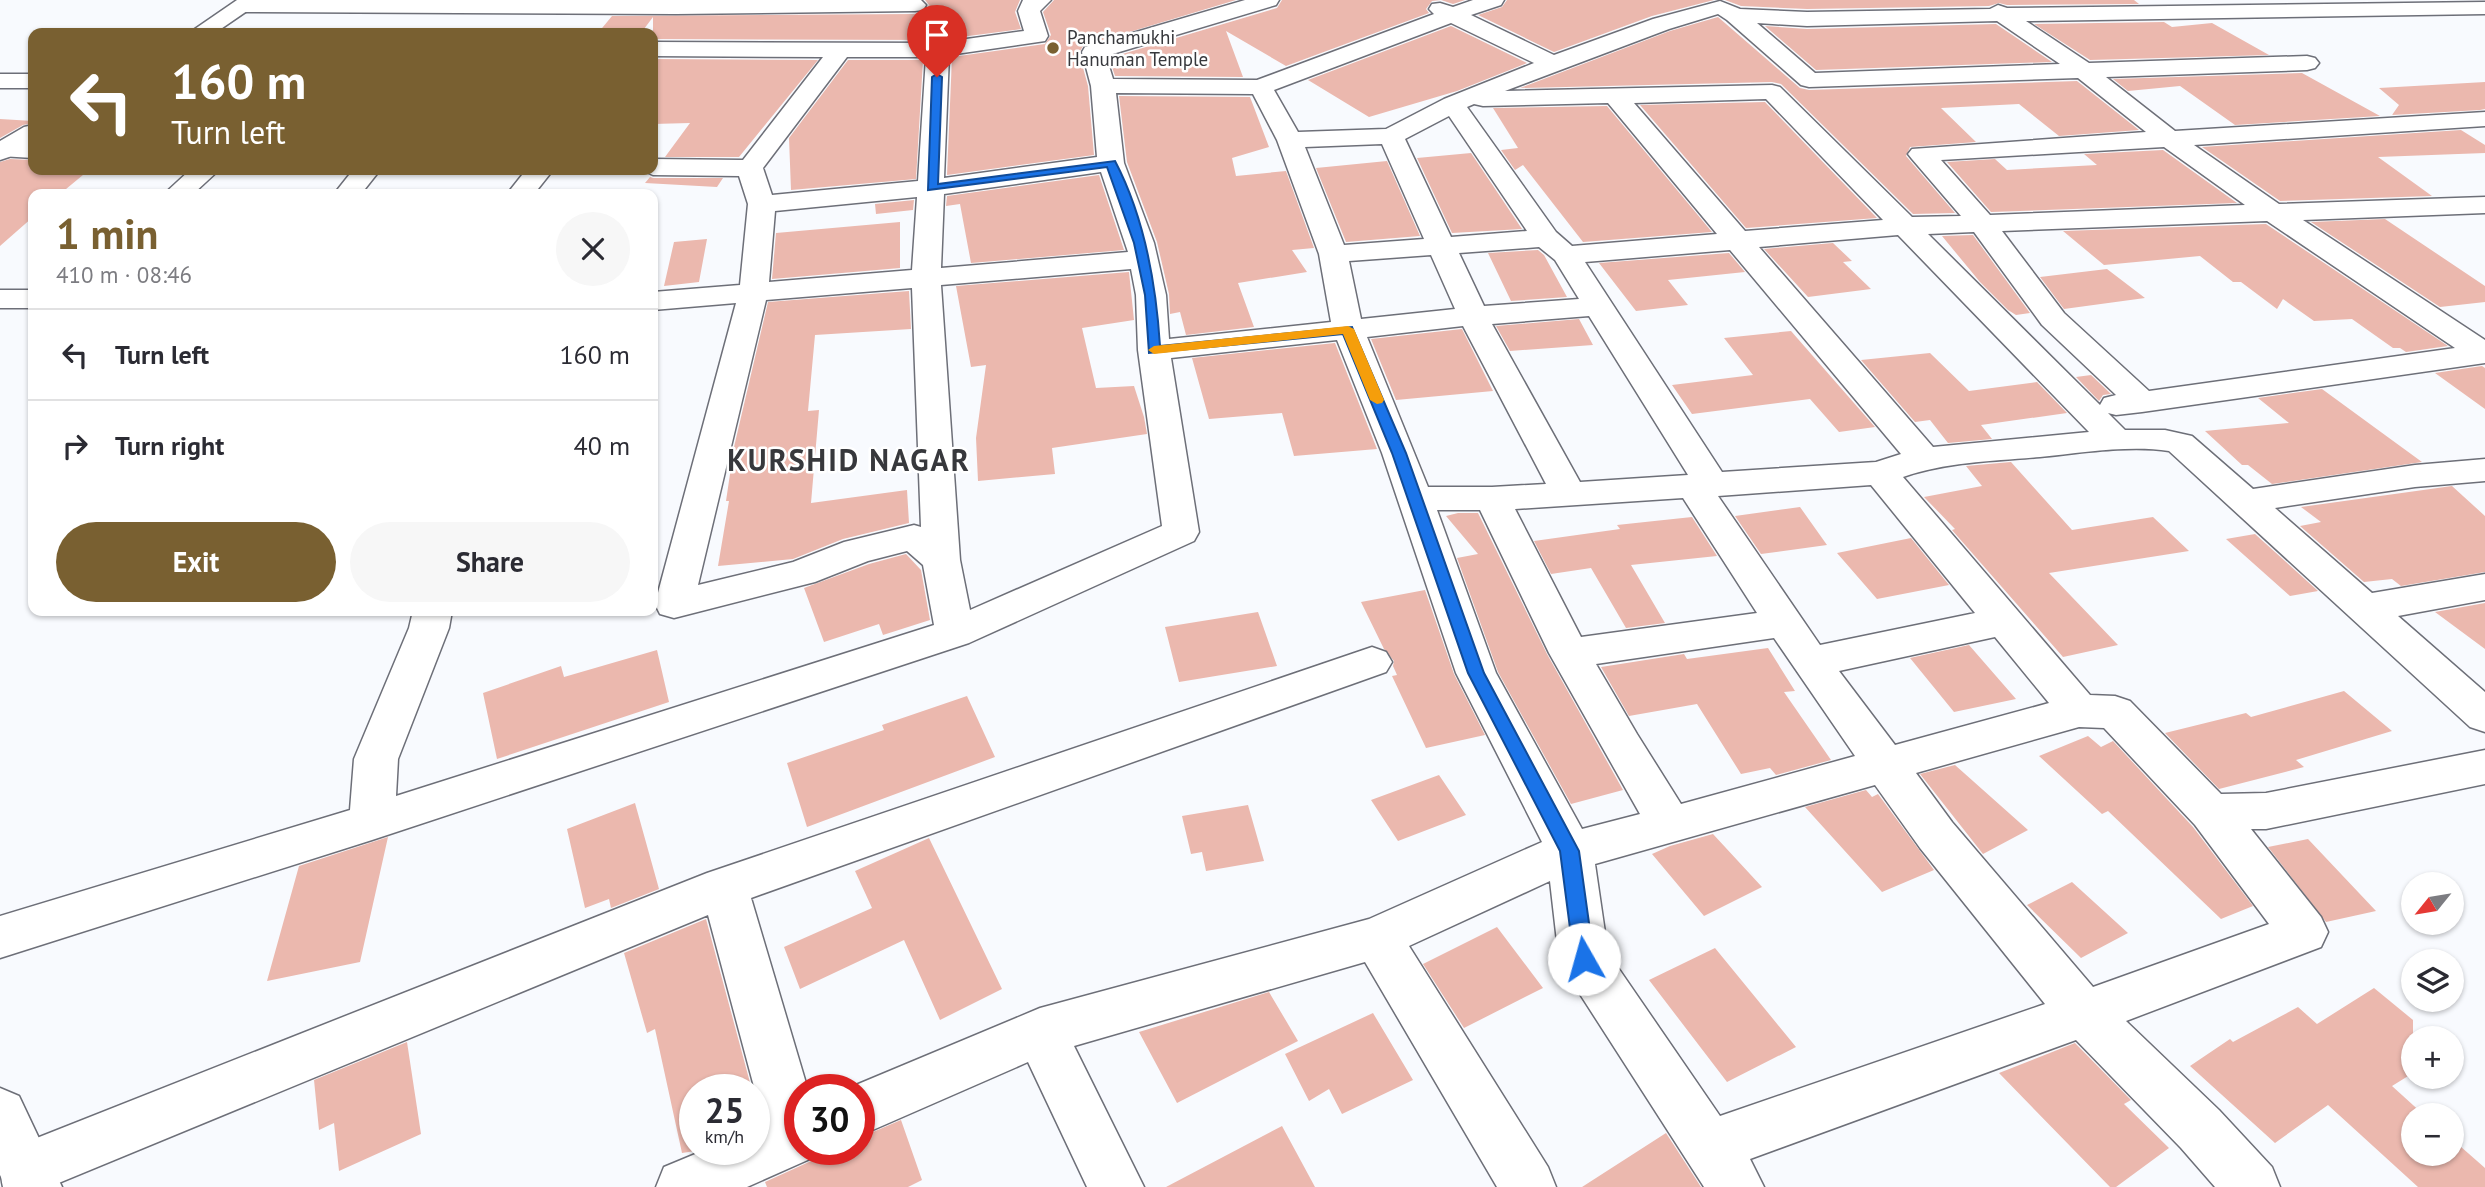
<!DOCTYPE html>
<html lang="en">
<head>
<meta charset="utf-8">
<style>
  body { margin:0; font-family:"PT Sans",sans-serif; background:#f7f7f7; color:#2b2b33; height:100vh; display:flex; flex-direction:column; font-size:26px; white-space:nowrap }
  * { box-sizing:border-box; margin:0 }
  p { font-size:23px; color:#7c7c81 }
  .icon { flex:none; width:38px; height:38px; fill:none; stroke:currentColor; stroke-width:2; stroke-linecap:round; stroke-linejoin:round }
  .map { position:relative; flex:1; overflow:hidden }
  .sheet { position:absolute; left:28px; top:189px; width:630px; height:427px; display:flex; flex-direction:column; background:#fff; border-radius:14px; box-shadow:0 2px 5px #0004 }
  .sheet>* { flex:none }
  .hud { position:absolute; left:28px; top:28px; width:630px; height:147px; border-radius:14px; box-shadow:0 2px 5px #0004; background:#796031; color:#fff; overflow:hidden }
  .needle { width:46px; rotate:240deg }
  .controls { position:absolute; left:2401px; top:872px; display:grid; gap:14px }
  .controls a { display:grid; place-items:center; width:63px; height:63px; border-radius:50%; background:#fff; box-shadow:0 2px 5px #0004; font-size:35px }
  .speed { position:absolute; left:679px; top:1074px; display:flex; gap:14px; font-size:35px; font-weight:700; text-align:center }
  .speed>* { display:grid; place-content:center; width:91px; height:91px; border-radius:50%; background:#fff; box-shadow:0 2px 5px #0004; line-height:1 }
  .speed small { font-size:18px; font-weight:400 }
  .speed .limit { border:10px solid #d22; background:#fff; color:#111 }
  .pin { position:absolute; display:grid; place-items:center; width:60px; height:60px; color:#fff; margin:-72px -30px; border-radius:50% 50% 50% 0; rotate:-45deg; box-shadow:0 0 7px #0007 }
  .pin .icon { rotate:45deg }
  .me { position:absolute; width:77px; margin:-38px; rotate:353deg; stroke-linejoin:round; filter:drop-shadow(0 0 5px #0008) }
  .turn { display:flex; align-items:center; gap:24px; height:147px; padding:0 28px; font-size:32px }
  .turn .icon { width:91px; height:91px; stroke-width:2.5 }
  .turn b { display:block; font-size:49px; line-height:60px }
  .round { display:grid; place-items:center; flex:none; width:74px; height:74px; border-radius:37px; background:#f7f7f7 }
  .headline { display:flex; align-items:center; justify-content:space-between; height:119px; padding:0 28px }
  h1 { font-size:42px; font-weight:700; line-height:52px; color:#796031 }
  .primary-button { display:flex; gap:14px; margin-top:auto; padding:14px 28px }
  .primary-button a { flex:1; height:80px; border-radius:42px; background:#796031; color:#fff; font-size:28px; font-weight:700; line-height:80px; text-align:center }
  .primary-button a+a { background:#f7f7f7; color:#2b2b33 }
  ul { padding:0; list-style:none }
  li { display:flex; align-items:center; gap:21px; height:91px; padding:0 28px; border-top:2px solid #e1e1e2 }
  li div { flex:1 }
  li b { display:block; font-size:26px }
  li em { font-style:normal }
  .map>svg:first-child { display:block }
  .building { fill:#ebb8ae }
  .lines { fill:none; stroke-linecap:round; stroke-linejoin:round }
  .minor-casing { stroke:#6d6f78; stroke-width:3 }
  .major-casing { stroke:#6d6f78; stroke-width:3 }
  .minor { fill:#fff; fill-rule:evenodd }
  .major { fill:#fff; fill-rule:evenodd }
  .route { fill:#1a73e8; stroke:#114b97; stroke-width:2 }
  .slow { fill:#f59e0b }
  .poi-dot { fill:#796031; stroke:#fff; stroke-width:2.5 }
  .labels { text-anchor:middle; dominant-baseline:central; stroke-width:5; stroke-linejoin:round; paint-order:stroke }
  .far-poi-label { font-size:19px; fill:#37383c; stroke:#fff; text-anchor:start }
  .district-label { font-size:30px; font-weight:bold; letter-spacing:2px; fill:#37383c; stroke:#fff }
</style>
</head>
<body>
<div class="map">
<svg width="2485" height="1187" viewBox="0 0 2485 1187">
  <rect width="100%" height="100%" fill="#f8fafe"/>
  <path class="building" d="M 925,0 L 1020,0 L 1015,12 L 1021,29 L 938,40 L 653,39 L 653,17 L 641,33 L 598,33 L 612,16 L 915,14 L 925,11 L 929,5 Z
    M 1054,0 L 1236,0 L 1083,46 L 1079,53 L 1088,86 L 1094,155 L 947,175 L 952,57 L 1045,44 L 1051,35 L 1043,12 Z
    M 1282,0 L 1465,0 L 1453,4 L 1441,0 L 1432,1 L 1426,9 L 1429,13 L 1286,66 L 1226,31 L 1243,77 L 1115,76 L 1109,58 L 1277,8 Z
    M 1507,0 L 1714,0 L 1652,16 L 1554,52 L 1478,15 L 1502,7 Z
    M 1725,0 L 2134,0 L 2139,4 L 2007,5 L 1999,3 L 1989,6 L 1807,9 L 1741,6 Z
    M 1718,17 L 1800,88 L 1809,90 L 2077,81 L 2139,130 L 2059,136 L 2019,104 L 1941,108 L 1976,142 L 1910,147 L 1906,156 L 1955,213 L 1913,214 L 1781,84 L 1772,82 L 1520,88 L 1670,31 Z
    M 2164,22 L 2172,27 L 2212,23 L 2269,55 L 2090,60 L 2034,24 Z
    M 1996,24 L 2052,62 L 1816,70 L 1765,26 L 1807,29 Z
    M 1451,26 L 1527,63 L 1457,91 L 1369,117 L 1308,80 Z
    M 653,59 L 818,60 L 739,157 L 665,157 L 690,123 L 653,124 Z
    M 848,60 L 923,60 L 916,179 L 791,190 L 789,138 Z
    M 2302,73 L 2380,116 L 2235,125 L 2180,86 L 2128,91 L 2113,79 Z
    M 2485,82 L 2485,109 L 2480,110 L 2392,115 L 2399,105 L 2379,88 Z
    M 1119,96 L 1250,97 L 1269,147 L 1232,158 L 1236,176 L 1286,171 L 1314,248 L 1292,250 L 1307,272 L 1238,283 L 1254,327 L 1186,335 L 1180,312 L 1170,314 L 1169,294 L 1157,242 L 1127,162 Z
    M 1765,102 L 1877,218 L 1746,228 L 1640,105 Z
    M 1607,106 L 1712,232 L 1583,242 L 1523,165 L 1515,170 L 1501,150 L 1518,148 L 1493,108 Z
    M 0,119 L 33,121 L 33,123 L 23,125 L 0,138 Z
    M 2461,130 L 2485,145 L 2485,153 L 2378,157 L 2432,196 L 2280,201 L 2202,147 Z
    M 2163,150 L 2237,203 L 1991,212 L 1947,162 L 1995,159 L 2007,170 L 2097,165 L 2084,154 Z
    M 1471,153 L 1522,229 L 1452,233 L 1417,158 Z
    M 10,159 L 33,160 L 33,170 L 89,170 L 60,194 L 33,194 L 33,217 L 0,246 L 0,162 Z
    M 1387,161 L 1420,236 L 1346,242 L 1316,168 Z
    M 1099,175 L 1124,250 L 971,263 L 960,204 L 946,206 L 947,196 Z
    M 650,177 L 653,178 L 723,178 L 717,187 L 645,183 Z
    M 914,200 L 913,210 L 876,214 L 875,204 Z
    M 2385,219 L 2485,286 L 2485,302 L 2440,307 L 2311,222 Z
    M 900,222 L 900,268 L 772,279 L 776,233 Z
    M 2266,224 L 2448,346 L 2406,352 L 2400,348 L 2393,348 L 2352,319 L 2314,321 L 2283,299 L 2277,309 L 2241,282 L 2233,282 L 2200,256 L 2104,265 L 2063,231 Z
    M 1973,235 L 2030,313 L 2016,315 L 2008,310 L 1980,282 L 1942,236 Z
    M 707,239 L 699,282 L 664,286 L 674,242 Z
    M 1833,243 L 1852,261 L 1843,262 L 1871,289 L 1808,297 L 1764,249 Z
    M 1538,250 L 1544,255 L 1567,297 L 1511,301 L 1488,253 Z
    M 1729,253 L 1745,272 L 1668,280 L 1688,305 L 1636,311 L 1599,263 Z
    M 2107,269 L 2145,298 L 2064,309 L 2040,277 Z
    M 1129,272 L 1134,320 L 1082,328 L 1096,388 L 1134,386 L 1144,417 L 1147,434 L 1052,448 L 1055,474 L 978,481 L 976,438 L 986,365 L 971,367 L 956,286 Z
    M 909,291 L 911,329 L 815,335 L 808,411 L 819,410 L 811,503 L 907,490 L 909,523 L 843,539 L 793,559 L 718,566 L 729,501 L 726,501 L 734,447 L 768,302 Z
    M 1579,319 L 1593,345 L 1510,351 L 1496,326 Z
    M 1462,329 L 1493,391 L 1396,400 L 1371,339 Z
    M 1791,331 L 1875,427 L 1839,432 L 1810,399 L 1692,414 L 1672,385 L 1753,375 L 1724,338 Z
    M 1335,343 L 1377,449 L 1294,456 L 1282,413 L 1209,419 L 1192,358 Z
    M 1930,353 L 1969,391 L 2037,382 L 2067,413 L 1981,425 L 1992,439 L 1948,443 L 1930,420 L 1915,422 L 1861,360 Z
    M 2482,366 L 2485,368 L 2485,409 L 2435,373 Z
    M 2091,375 L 2111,394 L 2103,395 L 2099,401 L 2076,377 Z
    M 2322,389 L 2374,427 L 2422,462 L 2272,484 L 2248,465 L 2242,465 L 2205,431 L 2289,423 L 2258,398 Z
    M 2011,462 L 2072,530 L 2153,517 L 2189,551 L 2049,573 L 2118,645 L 2063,657 L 1952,530 L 1955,529 L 1924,497 L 1982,486 L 1966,466 Z
    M 2452,486 L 2485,516 L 2485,572 L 2401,586 L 2392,579 L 2364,582 L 2300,526 L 2321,522 L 2301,507 Z
    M 1800,507 L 1827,545 L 1761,554 L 1735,516 Z
    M 1458,513 L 1478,513 L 1547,654 L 1623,790 L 1571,804 L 1498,672 L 1457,558 L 1478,554 L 1446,516 Z
    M 1692,517 L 1717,556 L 1631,565 L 1665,623 L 1626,628 L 1591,568 L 1551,574 L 1534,541 L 1620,529 L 1617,525 Z
    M 2255,534 L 2318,591 L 2290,596 L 2226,539 Z
    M 1911,538 L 1949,585 L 1877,599 L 1837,553 Z
    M 906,554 L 921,570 L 930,620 L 883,635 L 879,624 L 824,642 L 804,588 L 869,564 Z
    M 1425,590 L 1454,674 L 1485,735 L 1426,748 L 1392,676 L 1397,675 L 1393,666 L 1394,661 L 1384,649 L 1361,602 Z
    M 2485,603 L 2485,649 L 2435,612 Z
    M 1258,612 L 1277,666 L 1179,682 L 1165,627 Z
    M 1969,645 L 2016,699 L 1954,712 L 1910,658 Z
    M 1768,648 L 1795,691 L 1784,692 L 1831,760 L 1776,775 L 1770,768 L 1741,774 L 1697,704 L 1629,716 L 1601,667 L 1684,654 L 1687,659 Z
    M 657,650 L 669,702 L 497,759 L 483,693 L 561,666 L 564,677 Z
    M 2344,691 L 2392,731 L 2296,760 L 2304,767 L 2219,789 L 2165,733 L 2246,713 L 2251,717 Z
    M 967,696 L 995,757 L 807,827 L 787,763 L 884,730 L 882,725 Z
    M 2088,736 L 2101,747 L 2113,741 L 2193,827 L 2253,906 L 2221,919 L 2108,811 L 2102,814 L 2039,756 Z
    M 1955,765 L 2028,830 L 1983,854 L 1920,774 Z
    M 1439,775 L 1466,815 L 1398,841 L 1371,800 Z
    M 1866,790 L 1872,797 L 1878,794 L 1934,870 L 1882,892 L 1805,807 Z
    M 635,803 L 659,889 L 611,908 L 609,899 L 585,908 L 567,829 Z
    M 1248,805 L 1264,861 L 1206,871 L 1202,852 L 1191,854 L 1182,816 Z
    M 1713,834 L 1762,887 L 1704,916 L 1652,854 L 1670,846 Z
    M 388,837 L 360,962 L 267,981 L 299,866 Z
    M 929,838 L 1002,989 L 940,1020 L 904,940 L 800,989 L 784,947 L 872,908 L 855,871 Z
    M 2308,839 L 2376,911 L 2326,922 L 2268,847 Z
    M 2072,882 L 2128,933 L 2081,958 L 2027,905 Z
    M 706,919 L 752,1090 L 695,1090 L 695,1151 L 682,1153 L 655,1029 L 647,1033 L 624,953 Z
    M 1497,927 L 1543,988 L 1464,1028 L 1423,964 Z
    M 1715,948 L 1796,1047 L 1727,1082 L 1649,980 Z
    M 2374,988 L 2413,1020 L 2413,1073 L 2392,1086 L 2424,1115 L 2413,1115 L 2413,1153 L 2452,1153 L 2452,1139 L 2485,1168 L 2485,1187 L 2418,1187 L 2328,1105 L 2275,1143 L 2190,1066 L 2230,1039 L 2233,1042 L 2298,1007 L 2317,1024 Z
    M 1269,992 L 1298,1041 L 1177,1103 L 1139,1032 Z
    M 1373,1013 L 1413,1080 L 1342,1114 L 1329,1089 L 1309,1101 L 1285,1054 Z
    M 407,1042 L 421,1134 L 339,1171 L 334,1123 L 319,1130 L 314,1080 Z
    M 2075,1043 L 2131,1100 L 2124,1104 L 2169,1148 L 2116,1187 L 2110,1187 L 1999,1073 Z
    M 901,1120 L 922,1180 L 908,1187 L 767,1187 L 765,1182 L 820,1157 L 823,1150 L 859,1150 L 859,1138 Z
    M 1282,1126 L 1315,1187 L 1166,1187 Z
    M 1666,1133 L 1701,1187 L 1582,1187 Z"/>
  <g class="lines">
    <g class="minor-casing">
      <path id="minor" d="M 241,0 L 921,0 L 926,5 L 923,10 L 915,11 L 676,14 L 243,12 L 235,11 L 232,6 Z
        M 1023,0 L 1051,0 L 1040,11 L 1048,36 L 1045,41 L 949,55 L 944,178 L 1097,157 L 1091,86 L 1082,52 L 1085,47 L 1245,0 L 1279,0 L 1276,5 L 1106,56 L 1113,79 L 1257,80 L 1434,14 L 1429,9 L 1432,4 L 1440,3 L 1453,7 L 1473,0 L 1504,0 L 1501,5 L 1471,15 L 1554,55 L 1653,19 L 1720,1 L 1740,9 L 1807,12 L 1990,9 L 1998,5 L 2007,8 L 2485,2 L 2485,14 L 2026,21 L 2089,63 L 2307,56 L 2315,58 L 2319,63 L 2315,68 L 2307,70 L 2106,77 L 2175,131 L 2485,112 L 2485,126 L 2194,145 L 2279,204 L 2485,197 L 2485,213 L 2303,220 L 2485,340 L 2485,363 L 2142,412 L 2116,415 L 2108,413 L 2125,430 L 2165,430 L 2192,436 L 2253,489 L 2415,465 L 2485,459 L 2485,481 L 2415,487 L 2275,508 L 2372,593 L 2485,574 L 2485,600 L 2398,616 L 2485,692 L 2485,732 L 2470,727 L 2169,451 C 2128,445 2081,453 2040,457 C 1995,461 1945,462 1903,477 L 2090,695 L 2115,696 L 2130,701 L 2221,794 L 2266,793 L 2485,750 L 2485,784 L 2266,829 L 2251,829 L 2321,917 L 2328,932 L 2321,947 L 2126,1021 L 2219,1110 L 2272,1167 L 2280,1187 L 2215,1187 L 2181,1148 L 2076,1040 L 1750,1159 L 1764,1187 L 1704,1187 L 1567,974 L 1559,959 L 1550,881 L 1409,946 L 1548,1167 L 1556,1187 L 1497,1187 L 1365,962 L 1074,1046 L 1144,1187 L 1087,1187 L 1028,1062 L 859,1136 L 859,1090 L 844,1090 L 1040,1008 L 1369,919 L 1542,842 L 1456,673 L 1382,453 L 1337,340 L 1171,358 L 1199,532 L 1194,541 L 969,643 L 372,840 L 0,958 L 0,916 L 350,810 L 354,759 L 409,628 L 413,611 L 452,611 L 449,628 L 398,759 L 396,796 L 934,625 L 923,565 L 907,551 L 868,561 L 815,582 L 674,618 L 660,614 L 655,604 L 736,303 L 653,310 L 653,292 L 740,285 L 748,204 L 739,176 L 653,175 L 642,170 L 653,170 L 653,159 L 743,160 L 823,57 L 653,56 L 653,42 L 938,43 L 1024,31 L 1018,11 ZM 1718,14 L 1727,20 L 1801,85 L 1809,87 L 2078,78 L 2146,132 L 1912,149 L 1908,154 L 1912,159 L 1961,216 L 1912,217 L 1780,87 L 1772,85 L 1505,91 L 1669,29 ZM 1997,21 L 2060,64 L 1815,73 L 1757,23 L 1807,26 ZM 1451,23 L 1534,63 L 1444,99 L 1386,129 L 1298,132 L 1274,90 ZM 847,57 L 926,57 L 918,181 L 772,195 L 763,168 ZM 1116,93 L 1253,94 L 1277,140 L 1319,254 L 1331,322 L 1169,339 L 1166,295 L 1154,243 L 1124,163 ZM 1766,99 L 1883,220 L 1745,231 L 1634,103 ZM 1608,103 L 1717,234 L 1572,246 L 1556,232 L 1467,107 L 1474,104 L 1483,106 ZM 1449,116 L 1527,231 L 1451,237 L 1405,139 ZM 1382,144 L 1424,239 L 1344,245 L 1305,147 ZM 2164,147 L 2245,205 L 1990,215 L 1941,160 ZM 1101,172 L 1128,252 L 941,268 L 944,194 ZM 917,197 L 912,270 L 769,282 L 775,211 ZM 2267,221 L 2455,348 L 2149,391 L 2064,313 L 2002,231 ZM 1974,232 L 2042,325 L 2116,395 L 2104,398 L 2100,405 L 1928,234 ZM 1898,235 L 2089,432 L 1933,447 L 1759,247 ZM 1539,247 L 1555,260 L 1579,299 L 1484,306 L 1459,253 ZM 1730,250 L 1901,454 L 1876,462 L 1722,472 L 1585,262 ZM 1431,255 L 1455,309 L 1361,319 L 1349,261 ZM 1131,269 L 1136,295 L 1138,350 L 1162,526 L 970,610 L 960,560 L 941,285 ZM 912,288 L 921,527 L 914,525 L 844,542 L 793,562 L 698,585 L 766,300 ZM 1589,316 L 1688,475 L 1580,482 L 1492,324 ZM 1463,326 L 1546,484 L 1492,487 L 1428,487 L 1367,337 ZM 1871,485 L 1975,613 L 1820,645 L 1718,496 ZM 1683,498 L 1757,613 L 1581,637 L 1515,509 ZM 1437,510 L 1480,510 L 1549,653 L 1640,814 L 1582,829 L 1496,673 ZM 1995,637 L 2049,703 L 1895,745 L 1839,671 ZM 1774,638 L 1855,756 L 1681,804 L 1637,734 L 1596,664 ZM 2079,727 L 2104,728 L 2195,825 L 2269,924 L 2093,987 L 1952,822 L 1916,773 ZM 1875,785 L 1920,848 L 2045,1004 L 1720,1116 L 1608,953 L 1595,864 Z
        M 0,74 L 33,74 L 33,88 L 0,88 Z
        M 0,142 L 33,142 L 33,158 L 0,156 Z
        M 190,170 L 219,170 L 193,194 L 164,194 Z
        M 353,170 L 380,170 L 361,194 L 334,194 Z
        M 526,170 L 553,170 L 534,194 L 507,194 Z
        M 0,290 L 33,290 L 33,308 L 0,308 Z
        M 1372,647 L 1386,652 L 1392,662 L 1386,672 L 751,898 L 808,1090 L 800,1090 L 800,1150 L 821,1150 L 819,1155 L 747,1187 L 656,1187 L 664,1167 L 705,1150 L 754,1150 L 754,1129 L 764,1124 L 708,915 L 49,1187 L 3,1187 C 0,1174 0,1163 4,1151 L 707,873 Z"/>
    </g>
    <g class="major-casing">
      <path id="major" d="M 237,0 L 263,0 L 215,33 L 189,33 Z
        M 33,125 L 33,143 L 9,157 L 0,160 L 0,141 L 24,127 Z
        M 0,1088 L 19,1096 L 62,1187 L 6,1187 L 0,1175 Z"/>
    </g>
    <use href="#minor" class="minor"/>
    <use href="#major" class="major"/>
  </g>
  <path class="route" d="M 937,74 L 942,77 L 938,184 L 1115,161 C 1145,218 1156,283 1160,346 L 1352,327 L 1406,453 L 1484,673 L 1579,851 L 1594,959 L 1591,966 L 1584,968 L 1577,966 L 1574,959 L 1560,851 L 1468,673 L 1392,453 L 1343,334 L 1149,353 L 1145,295 L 1134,243 L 1107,167 L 928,190 L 932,77 Z"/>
  <path class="slow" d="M 1348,326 L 1354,329 L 1384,400 L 1382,403 L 1377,404 L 1370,400 L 1343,334 L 1154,354 L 1148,350 L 1154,346 Z"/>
  <circle class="poi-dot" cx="1053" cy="48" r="7"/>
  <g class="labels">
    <g class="far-poi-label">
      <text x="1067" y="37">Panchamukhi<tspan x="1067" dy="22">Hanuman Temple</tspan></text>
    </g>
    <g class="district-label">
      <text x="849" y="459">KURSHID NAGAR</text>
    </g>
  </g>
</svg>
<div class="controls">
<a><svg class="needle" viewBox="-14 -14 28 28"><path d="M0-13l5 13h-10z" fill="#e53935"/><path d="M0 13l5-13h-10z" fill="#7c7c81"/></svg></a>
<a><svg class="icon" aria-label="layers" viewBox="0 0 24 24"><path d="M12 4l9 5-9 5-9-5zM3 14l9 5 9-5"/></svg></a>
<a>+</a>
<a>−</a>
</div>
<div class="speed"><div>25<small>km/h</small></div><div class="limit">30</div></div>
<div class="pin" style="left:937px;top:77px;background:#d93025"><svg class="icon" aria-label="arrive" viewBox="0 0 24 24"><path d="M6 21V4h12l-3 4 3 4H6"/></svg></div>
<svg class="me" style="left:1584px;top:959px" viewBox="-20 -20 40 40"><circle r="19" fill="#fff"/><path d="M0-13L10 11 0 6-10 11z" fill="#1a73e8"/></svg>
<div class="hud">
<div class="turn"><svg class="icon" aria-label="left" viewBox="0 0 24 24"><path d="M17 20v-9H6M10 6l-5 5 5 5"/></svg><div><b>160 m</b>Turn left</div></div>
</div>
<section class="sheet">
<div class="headline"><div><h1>1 min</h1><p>410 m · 08:46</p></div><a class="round"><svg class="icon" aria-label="close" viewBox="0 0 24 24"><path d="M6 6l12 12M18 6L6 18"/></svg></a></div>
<ul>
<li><svg class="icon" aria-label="left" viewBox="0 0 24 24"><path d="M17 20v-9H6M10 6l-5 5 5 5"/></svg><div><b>Turn left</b></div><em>160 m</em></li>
<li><svg class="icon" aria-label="right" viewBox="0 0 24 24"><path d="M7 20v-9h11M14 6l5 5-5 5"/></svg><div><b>Turn right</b></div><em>40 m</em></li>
</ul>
<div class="primary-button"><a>Exit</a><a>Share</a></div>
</section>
</div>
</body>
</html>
